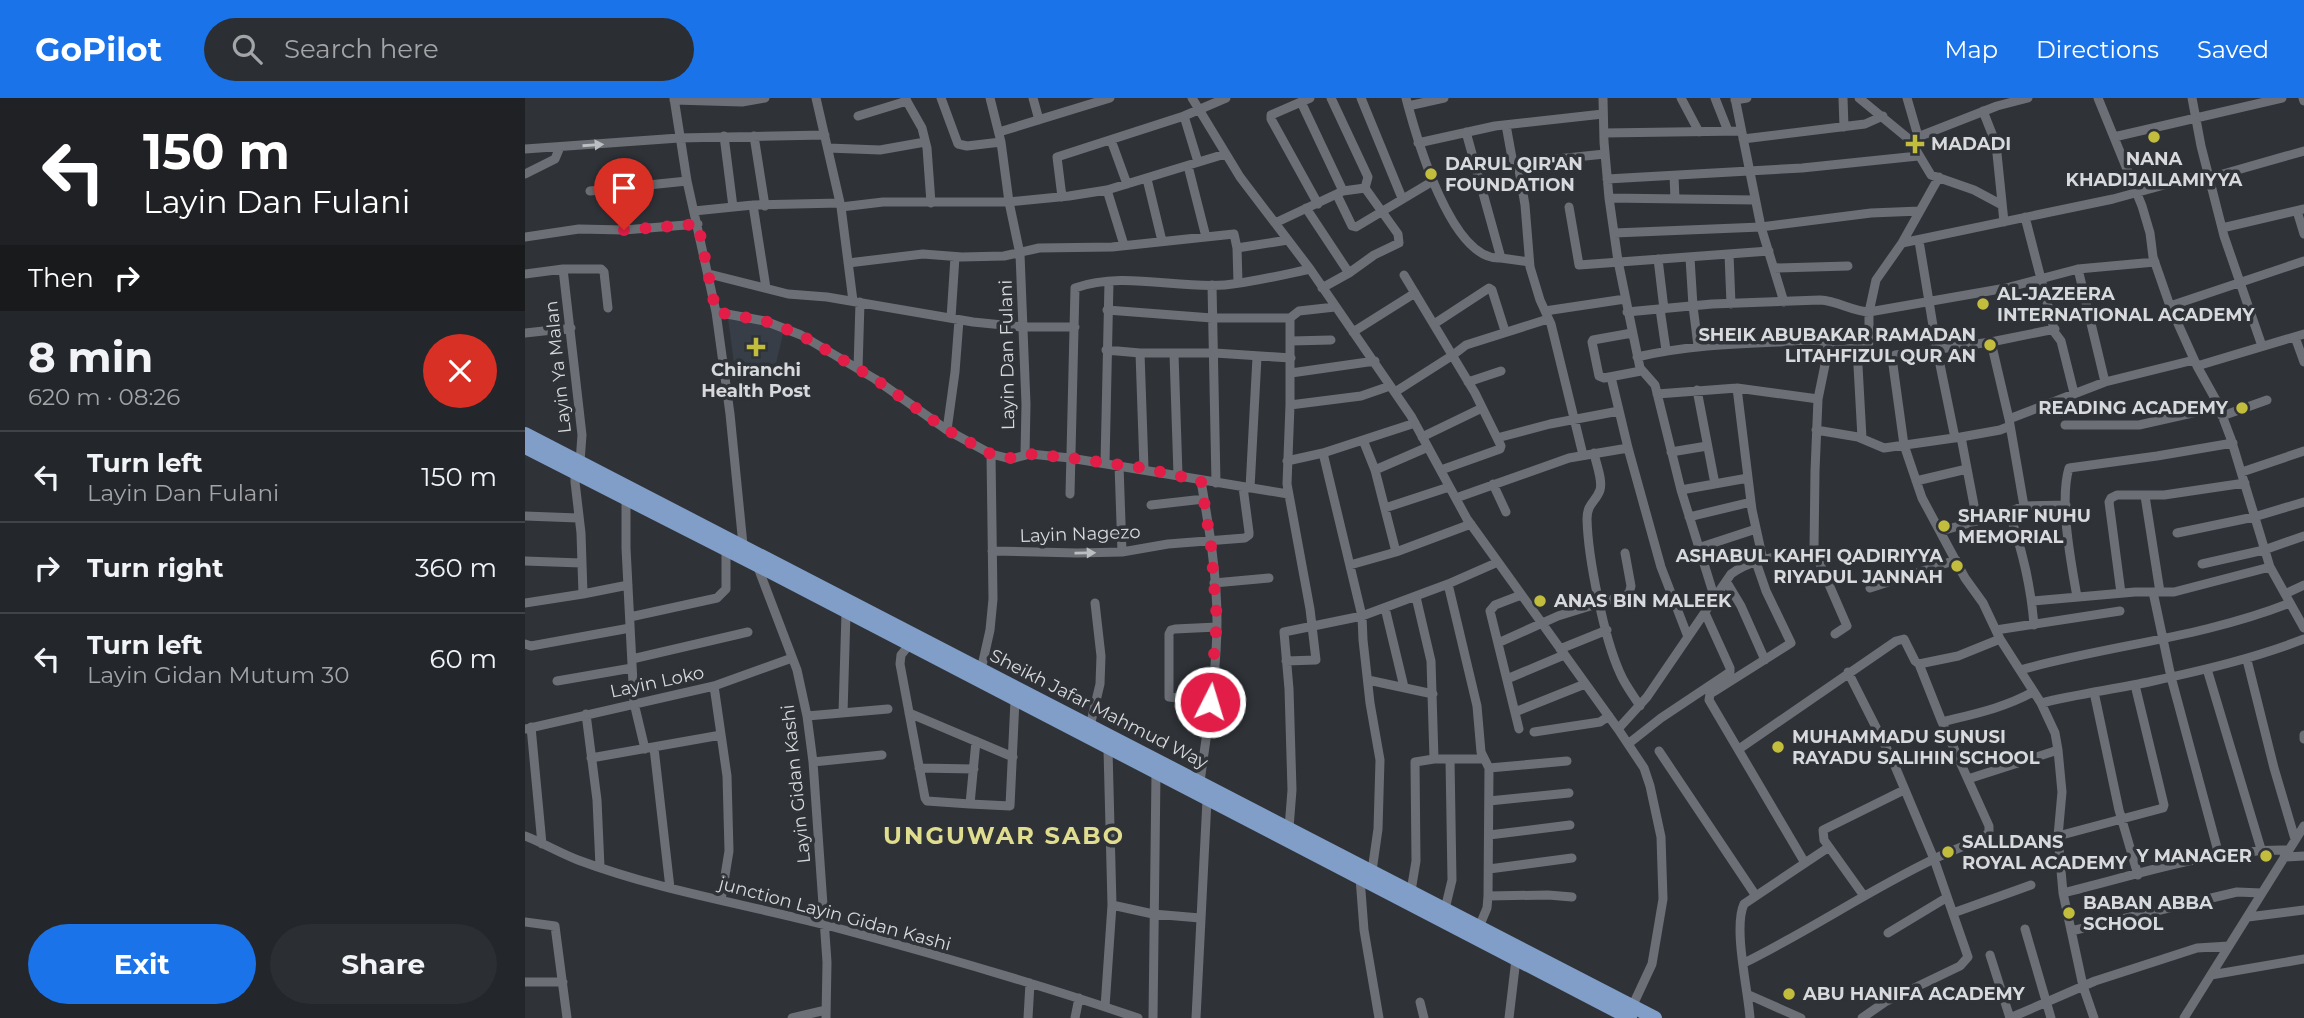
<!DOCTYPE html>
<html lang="en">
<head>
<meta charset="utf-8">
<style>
  body { margin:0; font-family:Montserrat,sans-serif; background:#2b2e32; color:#f1f3f6; height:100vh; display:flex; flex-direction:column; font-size:26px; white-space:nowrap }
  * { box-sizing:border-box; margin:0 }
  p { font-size:23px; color:#a3a5a8 }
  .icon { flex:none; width:38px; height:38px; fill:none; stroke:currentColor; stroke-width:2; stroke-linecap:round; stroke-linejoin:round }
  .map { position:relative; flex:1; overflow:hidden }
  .details { display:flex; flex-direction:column; background:#23262a; width:525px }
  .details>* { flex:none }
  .top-card { background:#202124; color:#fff; overflow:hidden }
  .pin { position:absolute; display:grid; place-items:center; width:60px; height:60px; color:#fff; margin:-72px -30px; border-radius:50% 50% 50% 0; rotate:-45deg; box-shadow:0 0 7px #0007 }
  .pin .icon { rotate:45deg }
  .me { position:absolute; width:77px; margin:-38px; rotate:5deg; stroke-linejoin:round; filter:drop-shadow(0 0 5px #0008) }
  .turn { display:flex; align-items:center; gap:24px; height:147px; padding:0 28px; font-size:32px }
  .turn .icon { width:91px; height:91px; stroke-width:2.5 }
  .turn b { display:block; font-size:49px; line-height:60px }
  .then { display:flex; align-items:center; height:66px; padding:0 28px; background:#0003; gap:14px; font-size:26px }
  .round { display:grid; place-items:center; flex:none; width:74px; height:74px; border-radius:37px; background:#2b2e32 }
  .summary { display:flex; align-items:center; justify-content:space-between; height:119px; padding:0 28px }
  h1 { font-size:42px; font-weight:700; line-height:52px }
  .cta { display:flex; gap:14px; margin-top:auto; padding:14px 28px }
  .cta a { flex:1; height:80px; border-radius:42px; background:#1a73e8; color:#fff; font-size:28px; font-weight:700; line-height:80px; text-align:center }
  .cta a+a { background:#2b2e32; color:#f1f3f6 }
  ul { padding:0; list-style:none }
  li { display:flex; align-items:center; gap:21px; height:91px; padding:0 28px; border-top:2px solid #404347 }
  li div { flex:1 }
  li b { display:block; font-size:26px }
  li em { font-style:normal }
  header { display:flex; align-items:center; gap:42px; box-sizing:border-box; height:98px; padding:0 35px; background:#1a73e8; color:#fff }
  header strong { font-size:33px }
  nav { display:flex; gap:38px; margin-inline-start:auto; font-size:24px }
  .search { width:490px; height:63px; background:#2b2e32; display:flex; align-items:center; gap:18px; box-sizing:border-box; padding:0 24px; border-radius:38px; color:#a3a5a8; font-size:26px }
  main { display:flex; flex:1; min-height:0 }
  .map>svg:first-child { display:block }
  .built { fill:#373e48 }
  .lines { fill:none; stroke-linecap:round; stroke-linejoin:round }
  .minor { stroke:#6c7076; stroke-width:9 }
  .primary { stroke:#809ec8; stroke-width:14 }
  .oneway { fill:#bcbfc2 }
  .route { stroke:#e11d48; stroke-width:12; stroke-dasharray:0 21.6 }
  .poi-dot { fill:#c3bd3e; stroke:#2f3338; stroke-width:2.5 }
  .labels { text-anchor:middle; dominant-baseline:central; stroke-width:7; stroke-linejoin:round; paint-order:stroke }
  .poi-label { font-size:18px; font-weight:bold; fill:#d7d9dc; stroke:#2f3338; text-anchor:start }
  .street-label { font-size:18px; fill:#d7d9dc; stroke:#2f3338 }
  .district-label { font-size:24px; font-weight:bold; letter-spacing:2px; fill:#e0dd8e; stroke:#2f3338 }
</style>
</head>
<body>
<header>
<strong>GoPilot</strong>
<div class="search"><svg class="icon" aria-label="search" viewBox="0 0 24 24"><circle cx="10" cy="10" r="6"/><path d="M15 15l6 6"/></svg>Search here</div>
<nav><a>Map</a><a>Directions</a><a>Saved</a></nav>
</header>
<main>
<section class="details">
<div class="top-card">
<div class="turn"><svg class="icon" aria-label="left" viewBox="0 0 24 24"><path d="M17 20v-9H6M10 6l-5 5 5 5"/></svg><div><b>150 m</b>Layin Dan Fulani</div></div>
<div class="then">Then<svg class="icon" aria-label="right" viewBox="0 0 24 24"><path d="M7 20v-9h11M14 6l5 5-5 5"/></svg></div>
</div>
<div class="summary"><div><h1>8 min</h1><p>620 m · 08:26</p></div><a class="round" style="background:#d93025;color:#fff"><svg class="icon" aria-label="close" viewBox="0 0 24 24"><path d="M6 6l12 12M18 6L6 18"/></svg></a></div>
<ul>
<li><svg class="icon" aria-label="left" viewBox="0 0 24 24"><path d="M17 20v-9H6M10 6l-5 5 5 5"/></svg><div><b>Turn left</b><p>Layin Dan Fulani</p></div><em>150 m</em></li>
<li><svg class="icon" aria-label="right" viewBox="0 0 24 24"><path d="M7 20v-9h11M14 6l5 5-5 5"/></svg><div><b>Turn right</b></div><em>360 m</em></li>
<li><svg class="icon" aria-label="left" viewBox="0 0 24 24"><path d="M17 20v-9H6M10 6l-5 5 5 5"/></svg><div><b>Turn left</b><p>Layin Gidan Mutum 30</p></div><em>60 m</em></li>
</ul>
<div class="cta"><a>Exit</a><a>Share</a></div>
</section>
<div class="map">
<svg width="1779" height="920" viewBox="0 0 1779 920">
  <rect width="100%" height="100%" fill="#2f3338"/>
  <path class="built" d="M 202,213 L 259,232 L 249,274 L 209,265 Z"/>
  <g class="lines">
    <path class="minor" d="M 149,0 L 162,83 L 191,214 L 205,316 L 218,447
      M 291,0 L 316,109 L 328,203
      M 380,0 L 397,30 L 402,50 L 406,105
      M 416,0 L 433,46 L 442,48 L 476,44
      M 465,0 L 476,44 L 484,104 L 495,156 L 501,306 L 500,357
      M 508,0 L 514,22
      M 667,0 L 715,79 L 785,171 L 886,318 L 942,421 L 1093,631 L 1119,670 L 1125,688 L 1136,739 L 1138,801 L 1127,866 L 1107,909
      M 785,0 L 746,17 L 746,21 L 793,106
      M 806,0 L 843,79 L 840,90
      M 836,0 L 877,100
      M 881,0 C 891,38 926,164 976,160
      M 1078,0 L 1079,44 L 1084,100 L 1093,163 L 1115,270 L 1130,287 L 1156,392 L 1190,501
      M 1156,0 L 1174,34
      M 1190,0 L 1203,33
      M 1210,0 L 1236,129 L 1259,204
      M 1318,0 L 1319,29
      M 1334,0 L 1385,42 L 1406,77 L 1449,92 L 1477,107
      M 1382,0 L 1393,38
      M 1573,0 L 1617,108 L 1625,135 L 1628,159 L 1645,208 L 1672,268 L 1692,304 L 1706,341 L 1745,469 L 1779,530
      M 1667,0 L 1676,48 L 1699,138 L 1737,248
      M 1778,0 L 1779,3
      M 149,2 L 217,4 L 240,0
      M 1210,2 L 1222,0
      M 776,4 L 818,93
      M 883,8 L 919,0
      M 1458,13 L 1471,46 L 1479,124
      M 333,18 L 382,3
      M 659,18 L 673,64
      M 981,27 L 987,60 L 991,65 L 1080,56
      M 474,34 L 585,0
      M 941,34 L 976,160 L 1004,164
      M 1079,35 L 1216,33
      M 199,38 L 208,109
      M 229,38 L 240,108
      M 1589,39 L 1757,0
      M 1218,41 L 1340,26 L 1358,18
      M 586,42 L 602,86
      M 1385,42 L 1472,8 L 1503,0
      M 893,45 L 970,28 L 1078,16
      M 303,50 L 355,52 L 400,44
      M 0,51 L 154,40 L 300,37
      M 993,66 L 1000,107 L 1005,169 L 1015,202 L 1026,226 L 1058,357
      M 663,68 L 681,139
      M 0,76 L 30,61 L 35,49
      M 1149,78 L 1150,101
      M 1684,80 L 1779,53
      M 622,81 L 637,143
      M 1082,81 L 1277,70 L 1393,58
      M 582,92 L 599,147
      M 65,93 L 162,83
      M 812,97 L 827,128 L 831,129 L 908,83
      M 537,99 L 532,59 L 659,18 L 701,0
      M 1084,100 L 1230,102
      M 228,107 L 241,190
      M 316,109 L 358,104 L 484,104 L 544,98 L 582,92 L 700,56
      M 1044,109 L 1054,167 L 1244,153
      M 781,110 L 824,175
      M 169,113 L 228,107 L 315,105
      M 1772,113 L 1779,136
      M 1500,119 L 1530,235 L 1536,243 L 1549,295
      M 750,125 L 818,93 L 840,90
      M 1697,130 L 1779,111
      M 1089,135 L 1236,129 L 1346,115 L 1395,113
      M 0,139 L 54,131 L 99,132 L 173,126
      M 1394,143 L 1412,252 L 1430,340
      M 1377,145 L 1588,101 L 1683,75
      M 712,150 L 763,142
      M 1204,156 L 1206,206
      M 1165,160 L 1168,208 L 1173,248
      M 1133,161 L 1139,211
      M 323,165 L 398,156 L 437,159 L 479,158 L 514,150 L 587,149 L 709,136 L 712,150 L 713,185
      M 1249,170 L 1323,168
      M 38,171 L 57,337 L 55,364 L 50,374 L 50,384 L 56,435 L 58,496 L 103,487
      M 1553,171 L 1580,284
      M 0,176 L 38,171 L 76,171 L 79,174 L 83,210
      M 184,176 L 263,196 L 302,199 L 448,224 L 497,229 L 550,229
      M 879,177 L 950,295 L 976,348 L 975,351 L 916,372
      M 687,187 L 691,385
      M 797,190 L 824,175 L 849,157 L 874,145 L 873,136 L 840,90
      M 1645,208 L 1779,163
      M 1135,211 L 1141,252
      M 582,212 L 687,220 L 765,220 L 774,213 L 810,209
      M 1020,213 L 1100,201
      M 191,214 L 240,223 L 276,237 L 350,281 L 422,332 L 466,356 L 486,361 L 505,356 L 545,360 L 763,396
      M 1102,214 L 1187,206 L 1295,202 C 1313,203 1327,213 1344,214 L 1481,190 L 1553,171 L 1630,164
      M 426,220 L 430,159
      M 909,226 L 964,190 L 967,192 L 980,233
      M 1530,231 L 1466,244 L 1370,257 L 1368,260 L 1368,267 L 1379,347 L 1397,400 L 1440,480 L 1458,505 L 1475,541 L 1516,605 L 1530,635 L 1533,652 L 1537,694 L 1533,738 L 1538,795 L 1558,888 L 1569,920
      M 828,234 L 890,195
      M 0,235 L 46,230
      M 1107,235 L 1068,242 L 1067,244 L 1074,278 L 1079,280 L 1116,273
      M 1770,239 L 1779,264
      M 766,243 L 806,242
      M 1466,244 L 1484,321 L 1499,408
      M 1332,250 L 1337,340
      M 581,252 L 615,255 L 690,255 L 766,260
      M 1303,252 L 1338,250 L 1344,245 L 1344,214 L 1351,182 L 1377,145 L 1414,79
      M 615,255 L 619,370
      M 649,256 L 653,377
      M 1112,259 C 1159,248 1205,246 1253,244 C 1269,243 1288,240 1302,244 L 1303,252 L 1293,301 L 1290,373 L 1289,452 L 1322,528 L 1310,536
      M 1672,268 L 1779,236
      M 333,271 L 335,204
      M 766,275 L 850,263
      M 1086,279 L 1103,350 L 1136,469 L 1163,539
      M 943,284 L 976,273
      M 1212,290 L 1227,412 L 1238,462
      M 1172,292 L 1190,386
      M 870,294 L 928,257 L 941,247 L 1023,221
      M 1132,296 L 1212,290 L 1293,301
      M 765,307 L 836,298 L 865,288
      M 1697,318 L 1742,302
      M 1484,321 L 1580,284 L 1669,262
      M 1540,327 L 1614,327 L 1694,309
      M 422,332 L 430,274 L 434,222
      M 1291,332 L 1333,339 L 1359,350 L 1436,339 L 1475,332 L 1485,328
      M 897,339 L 957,310
      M 1436,339 L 1452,423
      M 972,340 L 1025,326 L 1094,313
      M 838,342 L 850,372 L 871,454
      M 1146,354 L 1182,348
      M 798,355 L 837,518 L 838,542 L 845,605 L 855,662 L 853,731 L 847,773
      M 1069,355 C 1071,366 1078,382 1075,392 C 1071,404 1062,405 1062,421 C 1063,460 1079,540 1095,575 C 1100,587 1108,597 1115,608
      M 762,363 L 798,355 L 890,325
      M 580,365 L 584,184
      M 594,367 L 597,454
      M 850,372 L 903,349
      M 1717,374 L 1779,353
      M 1391,383 L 1442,371
      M 968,386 L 981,414
      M 725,390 L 732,259
      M 1156,392 L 1223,380
      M 545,396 L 550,190 C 598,173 651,191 700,187 C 729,184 757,177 785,171
      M 1620,398 L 1635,494
      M 101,400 L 101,450 L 109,605 L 120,651
      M 931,400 L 1044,360 L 1103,350
      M 626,407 L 679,401
      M 860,410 L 924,389
      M 1484,414 C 1497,451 1506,487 1509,527
      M 0,418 L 53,420
      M 1164,419 L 1226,404
      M 1416,433 L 1484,414 L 1499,408 L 1541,407
      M 1652,435 L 1729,419 L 1779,404
      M 1173,450 L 1231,431
      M 467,453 L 552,455 L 597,454 L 643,446 L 720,440 L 724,437 L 724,434 L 718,389
      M 0,463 L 56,465
      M 1231,464 L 1241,493 L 1266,545 L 1190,593 L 1185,596 L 1184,602 L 1280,765
      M 1677,466 L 1739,452 L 1779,438
      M 232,467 L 272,572 L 282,618 L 288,664 L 302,864 L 301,920
      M 825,467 L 871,454 L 946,426
      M 1201,483 L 1216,508 L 1240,562
      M 689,485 L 744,480
      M 923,486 L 952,608 L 956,654 L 964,670 L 963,798 L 962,810 L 954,829
      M 1345,490 L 1431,462
      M 1628,494 L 1646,579 L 1694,757
      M 1596,495 L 1584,404 L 1586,400 L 1592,397 L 1639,397 L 1720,385
      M 1760,496 L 1779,487
      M 891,499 L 906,563 L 909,661
      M 1552,499 C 1546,464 1534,403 1544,370 L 1632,358 L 1708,345
      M 1508,503 L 1610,494 L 1649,494 L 1745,469
      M 0,505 L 58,496
      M 860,510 L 879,589
      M 105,519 L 192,500 L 201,491 L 201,452
      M 1471,532 L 1595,513
      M 973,545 L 1033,518 L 1104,496 L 1106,488 L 1100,455
      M 0,546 L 6,548 L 105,530
      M 384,547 L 376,557 L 375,566 L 400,700 L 402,703 L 445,706
      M 1035,551 L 1082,532
      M 107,561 L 223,534
      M 1722,562 L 1749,670 L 1770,741
      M 761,563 L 791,562 L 785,511 L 762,386 L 765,307 L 765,220
      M 1682,571 L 1736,751
      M 456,572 L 465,532 L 468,501 L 466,356
      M 1495,572 C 1585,547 1676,540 1765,505
      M 1323,574 L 1367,661 L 1409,761 L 1443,859 L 1435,868 L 1360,904 L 1337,920
      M 982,581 L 1039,557
      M 843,582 L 908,596
      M 32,583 L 107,570
      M 189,588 L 202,678 L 204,753 L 196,802
      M 1569,594 L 1594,712 L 1613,777
      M 686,604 L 644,599 L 644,536 L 646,532 L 650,531 L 692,529
      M 1516,605 C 1553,596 1591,591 1628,583 C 1679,572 1730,560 1779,541
      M 990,614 L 1060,586
      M 318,615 L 321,515
      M 384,615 L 488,659
      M 61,616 L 72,702 L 75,769
      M 282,618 L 363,611
      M 1417,624 C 1449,616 1479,610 1508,594
      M 565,628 L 575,586 L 576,558 L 570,505
      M 6,629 L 17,746
      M 0,631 L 189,588 L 267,560
      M 994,631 L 965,513 L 970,507 L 996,497
      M 1093,631 L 1122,599 L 1206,476 C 1228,459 1262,458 1289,452
      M 1009,634 L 1075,624 L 1084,618
      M 1779,637 L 1779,641
      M 451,643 L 445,706 L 485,708 L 490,602
      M 1103,646 L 1136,620 L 1205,574 L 1205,570 L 1180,515
      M 129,650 L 145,790
      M 1214,651 L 1371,543 L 1379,541 L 1390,563 L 1394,566 L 1433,558 L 1475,541
      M 1134,653 L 1231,798
      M 66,660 L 196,637
      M 288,664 L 357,657
      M 394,670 L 449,671
      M 964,670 L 1042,663
      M 1443,681 L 1533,652
      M 675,684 C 682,631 692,577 692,523 C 692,476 684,429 676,383
      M 964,703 L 1044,695
      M 764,730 L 767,692 L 764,591 L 759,534 L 837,518 L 923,486 L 973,464
      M 964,737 L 1045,727
      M 0,738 C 18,745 35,755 53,762 C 133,792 219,806 301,827 C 406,855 510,885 613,920
      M 1533,738 L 1638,710 L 1639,707 L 1610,587
      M 1759,759 L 1779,758
      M 964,771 L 1047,760
      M 835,780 L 839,832 L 854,920
      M 886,793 L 891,763 L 890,664 L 909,661 L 958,661
      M 1538,795 C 1612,777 1688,750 1764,752
      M 963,798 L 1023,797 L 1047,799
      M 1339,798 L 1299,742 L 1298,732 L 1379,692
      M 587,807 L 628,816 L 675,820
      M 920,811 L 927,782 L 925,661
      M 1428,815 L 1506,787
      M 1723,819 L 1779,812
      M 0,824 L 30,828 L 42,920
      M 1500,831 L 1526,920
      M 1546,833 L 1712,794 L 1737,795
      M 1363,835 L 1421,800
      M 1465,857 L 1485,920 L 1570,883 L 1672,850 L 1704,848
      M 1219,865 C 1284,833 1344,792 1409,761 C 1425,753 1442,747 1459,740 L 1464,734 L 1464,728 L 1417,624 L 1394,566
      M 1686,877 L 1779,861
      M 0,884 L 38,884
      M 1224,897 L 1276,920
      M 895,904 L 899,920
      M 580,909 L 587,807 L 583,651
      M 267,920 L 301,912
      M 503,920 L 505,885
      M 550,920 L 554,900
      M 628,920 L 631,675
      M 671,920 L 682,702
      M 984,920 L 991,861
      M 1225,920 C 1223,892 1208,829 1219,806 L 1304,749
      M 1659,920 L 1779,728"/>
    <path class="primary" d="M 0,336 L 1130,920
      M 0,349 L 238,470 L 1105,920"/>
  </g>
  <defs><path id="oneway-solid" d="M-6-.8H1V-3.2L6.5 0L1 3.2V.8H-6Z" transform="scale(1.75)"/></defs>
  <g class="oneway">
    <use href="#oneway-solid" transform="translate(68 47) rotate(-4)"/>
    <use href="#oneway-solid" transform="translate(560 455) rotate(-1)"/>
  </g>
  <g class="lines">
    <path class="route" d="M 99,132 L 173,126 L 191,214 L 240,223 L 276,237 L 350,281 L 422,332 L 466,356 L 485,360 L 505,356 L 545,360 L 619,370 L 676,383 L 686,448 L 692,522 L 685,604"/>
  </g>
  <g class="poi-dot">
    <circle cx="1629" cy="39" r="7"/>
    <path d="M1386.5 35.5h7v7h7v7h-7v7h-7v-7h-7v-7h7z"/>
    <circle cx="906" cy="76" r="7"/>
    <circle cx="1458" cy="206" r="7"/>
    <circle cx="1465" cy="247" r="7"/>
    <path d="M227.5 238.5h7v7h7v7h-7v7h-7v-7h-7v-7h7z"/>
    <circle cx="1717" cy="310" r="7"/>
    <circle cx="1419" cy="428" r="7"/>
    <circle cx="1432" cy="468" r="7"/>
    <circle cx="1015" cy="503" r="7"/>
    <circle cx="1253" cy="649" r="7"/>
    <circle cx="1423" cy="754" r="7"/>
    <circle cx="1741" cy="758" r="7"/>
    <circle cx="1544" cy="815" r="7"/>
    <circle cx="1264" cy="896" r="7"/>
  </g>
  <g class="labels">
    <g class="poi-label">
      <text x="1406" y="46">MADADI</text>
      <text x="1629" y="61" text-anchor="middle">NANA<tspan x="1629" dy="21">KHADIJAILAMIYYA</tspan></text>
      <text x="920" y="66">DARUL QIR'AN<tspan x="920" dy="21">FOUNDATION</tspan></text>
      <text x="1472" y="196">AL-JAZEERA<tspan x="1472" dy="21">INTERNATIONAL ACADEMY</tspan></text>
      <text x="1451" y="237" text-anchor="end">SHEIK ABUBAKAR RAMADAN<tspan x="1451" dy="21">LITAHFIZUL QUR AN</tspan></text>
      <text x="231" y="272" text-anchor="middle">Chiranchi<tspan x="231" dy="21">Health Post</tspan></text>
      <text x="1703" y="310" text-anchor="end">READING ACADEMY</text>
      <text x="1433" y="418">SHARIF NUHU<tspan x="1433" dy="21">MEMORIAL</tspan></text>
      <text x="1418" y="458" text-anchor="end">ASHABUL KAHFI QADIRIYYA<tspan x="1418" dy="21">RIYADUL JANNAH</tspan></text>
      <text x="1029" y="503">ANAS BIN MALEEK</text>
      <text x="1267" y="639">MUHAMMADU SUNUSI<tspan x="1267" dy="21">RAYADU SALIHIN SCHOOL</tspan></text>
      <text x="1437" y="744">SALLDANS<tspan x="1437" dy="21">ROYAL ACADEMY</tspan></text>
      <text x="1727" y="758" text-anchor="end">Y MANAGER</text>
      <text x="1558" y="805">BABAN ABBA<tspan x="1558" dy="21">SCHOOL</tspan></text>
      <text x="1278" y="896">ABU HANIFA ACADEMY</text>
    </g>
    <g class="street-label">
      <text transform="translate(482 257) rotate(-91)">Layin Dan Fulani</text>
      <text transform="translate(33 269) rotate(-96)">Layin Ya Malan</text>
      <text transform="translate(555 436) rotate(-2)">Layin Nagezo</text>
      <text transform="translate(132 584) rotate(-12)">Layin Loko</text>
      <text transform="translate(574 611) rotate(27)">Sheikh Jafar Mahmud Way</text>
      <text transform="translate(271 686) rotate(-96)">Layin Gidan Kashi</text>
      <text transform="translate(310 816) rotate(15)">junction Layin Gidan Kashi</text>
    </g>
    <g class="district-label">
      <text x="479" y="737">UNGUWAR SABO</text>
    </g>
  </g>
</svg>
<div class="pin" style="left:99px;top:132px;background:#d93025"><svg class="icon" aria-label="arrive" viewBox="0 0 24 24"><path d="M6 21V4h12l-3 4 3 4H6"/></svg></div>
<svg class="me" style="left:685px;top:604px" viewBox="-20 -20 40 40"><circle r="17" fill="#e11d48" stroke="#fff" stroke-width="3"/><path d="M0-11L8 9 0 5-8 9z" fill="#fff"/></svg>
</div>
</main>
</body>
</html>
